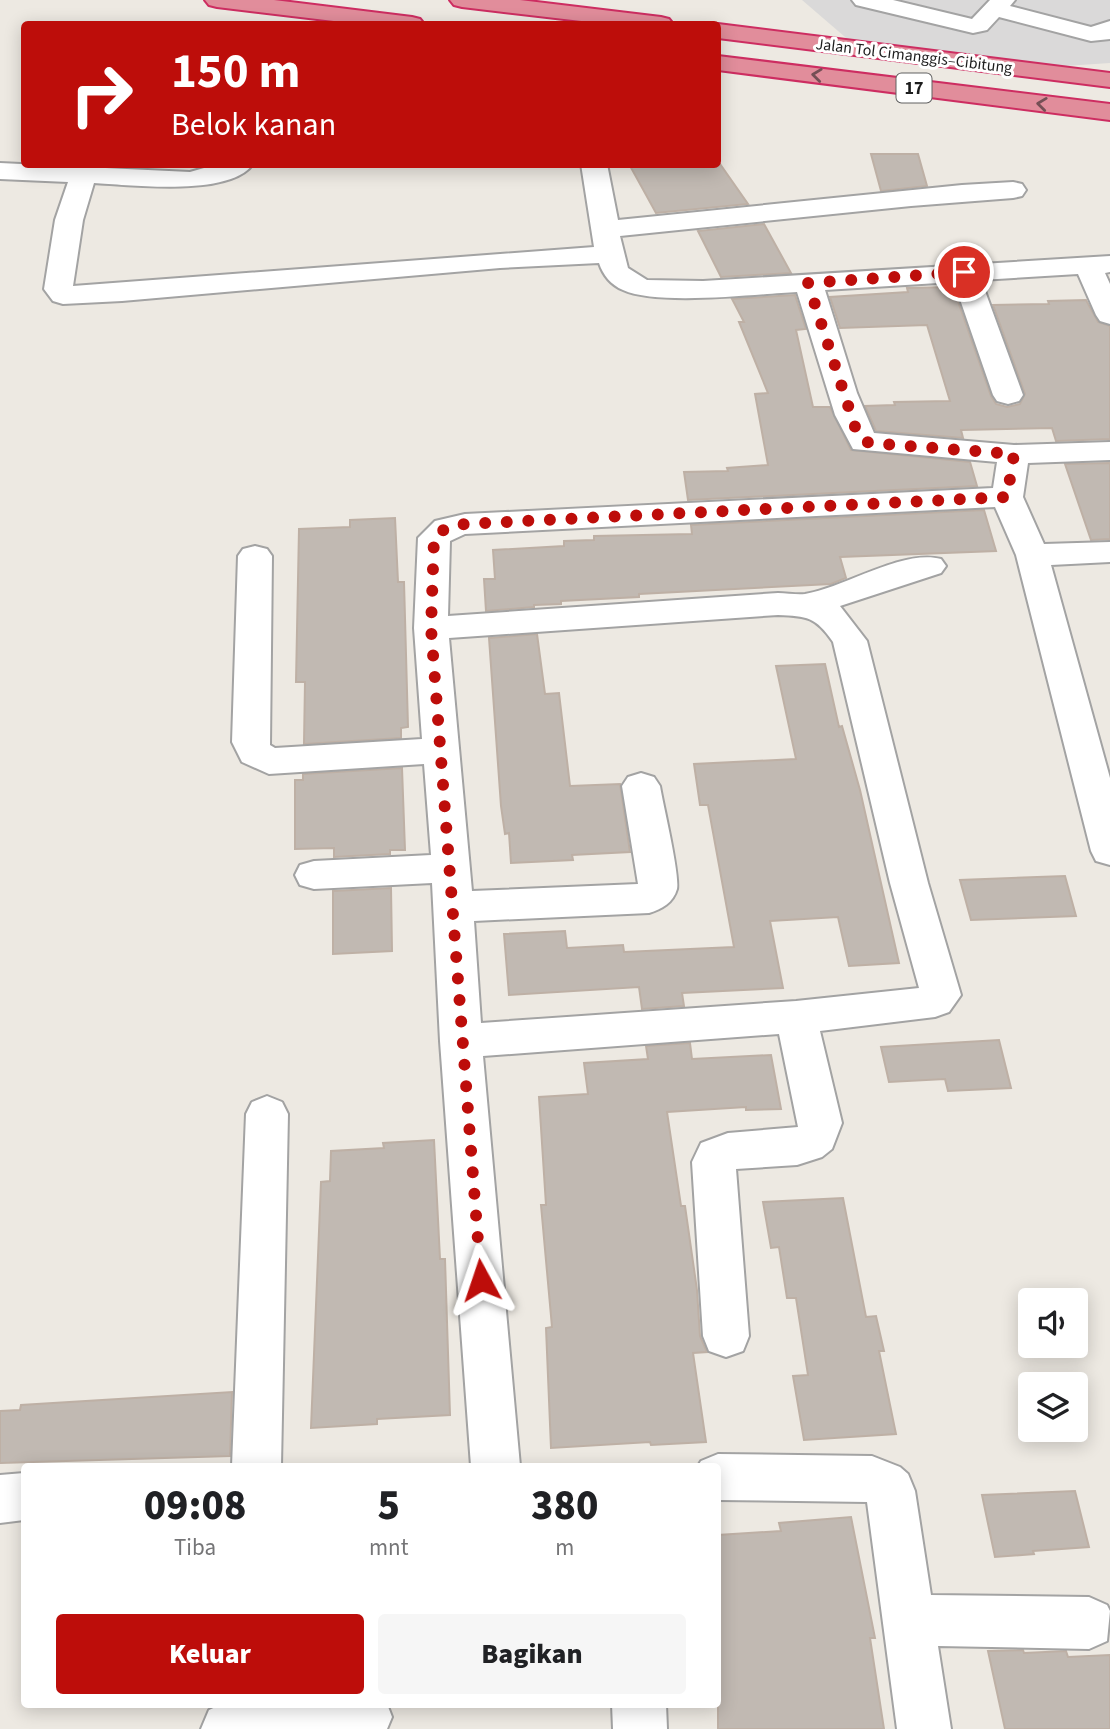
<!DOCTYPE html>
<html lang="id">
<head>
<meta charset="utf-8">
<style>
  body { margin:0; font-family:"Source Sans 3",sans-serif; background:#f6f6f6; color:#202124; height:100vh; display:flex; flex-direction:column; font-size:26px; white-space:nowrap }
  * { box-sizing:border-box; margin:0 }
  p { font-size:23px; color:#757577 }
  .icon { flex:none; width:38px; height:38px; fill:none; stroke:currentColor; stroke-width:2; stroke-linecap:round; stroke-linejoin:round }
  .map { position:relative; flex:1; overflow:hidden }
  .details { position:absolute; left:21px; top:1463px; width:700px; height:245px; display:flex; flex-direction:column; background:#fff; border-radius:7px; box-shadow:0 4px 18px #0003 }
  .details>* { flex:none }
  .top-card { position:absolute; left:21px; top:21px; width:700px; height:147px; border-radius:7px; box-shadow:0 4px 18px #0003; background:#bd0d0a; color:#fff; overflow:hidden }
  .fabs { position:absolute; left:1018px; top:1288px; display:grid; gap:14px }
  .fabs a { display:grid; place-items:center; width:70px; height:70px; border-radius:7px; background:#fff; box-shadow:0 4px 18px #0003; font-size:35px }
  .pin { position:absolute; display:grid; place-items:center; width:60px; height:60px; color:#fff; margin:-30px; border:4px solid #fff; border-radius:50%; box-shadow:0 2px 7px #0007 }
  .me { position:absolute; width:77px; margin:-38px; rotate:355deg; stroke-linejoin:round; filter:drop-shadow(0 0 5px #0008) }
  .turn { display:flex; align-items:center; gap:24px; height:147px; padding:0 35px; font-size:32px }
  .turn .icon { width:91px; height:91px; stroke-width:2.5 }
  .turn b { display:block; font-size:49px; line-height:60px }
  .eta { display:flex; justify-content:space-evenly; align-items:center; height:119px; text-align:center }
  .eta b { font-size:42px; font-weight:800; line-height:49px }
  .action { display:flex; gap:14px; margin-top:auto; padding:14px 35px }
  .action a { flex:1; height:80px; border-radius:7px; background:#bd0d0a; color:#fff; font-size:28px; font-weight:800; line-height:80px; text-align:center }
  .action a+a { background:#f6f6f6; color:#202124 }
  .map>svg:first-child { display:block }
  .residential { fill:#dad9d9 }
  .building { fill:#c1b9b2; stroke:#beb0a5; stroke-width:2 }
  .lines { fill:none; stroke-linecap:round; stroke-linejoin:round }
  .street-casing { stroke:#a3a3a3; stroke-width:4 }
  .highway-casing { stroke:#cd2d61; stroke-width:4 }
  .street { fill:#fff; fill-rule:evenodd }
  .highway { fill:#e18d9b; fill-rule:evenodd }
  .oneway { stroke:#754f55 }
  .route { stroke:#bd0d0a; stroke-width:12; stroke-dasharray:0 21.6 }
  .labels { text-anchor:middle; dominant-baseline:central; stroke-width:6; stroke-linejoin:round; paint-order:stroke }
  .far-street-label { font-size:16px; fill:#1c1c1c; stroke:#fff }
  .shield { fill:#fff; stroke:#606060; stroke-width:2 }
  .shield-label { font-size:18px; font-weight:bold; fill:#1c1c1c }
</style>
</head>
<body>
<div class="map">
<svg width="1110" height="1729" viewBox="0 0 1110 1729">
  <rect width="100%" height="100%" fill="#ede9e2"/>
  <path class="residential" d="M 802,0 L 1110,0 L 1110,63 L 1035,68 L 859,49 Z"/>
  <path class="building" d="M 871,154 L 918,154 L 927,186 L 881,191 Z
    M 629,164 L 720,164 L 748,204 L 656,213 Z
    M 764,224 L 791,273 L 721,277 L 698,231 Z
    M 953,287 L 991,396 L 996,404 L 1007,407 L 1020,404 L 1025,394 L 993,305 L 1049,304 L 1048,301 L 1086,300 L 1098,322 L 1110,326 L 1110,439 L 1056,441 L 1052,428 L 961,430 L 963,438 L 876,431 L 865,406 L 895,405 L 894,402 L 950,401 L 927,325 L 840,328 L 830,297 L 908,292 L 907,288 Z
    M 795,295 L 806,329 L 796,330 L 813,407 L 830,407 L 851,450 L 970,462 L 977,486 L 688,500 L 684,472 L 728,471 L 727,468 L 768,465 L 755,394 L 768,393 L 739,322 L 744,322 L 732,299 Z
    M 1110,463 L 1110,539 L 1091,540 L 1065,464 Z
    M 984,510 L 996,551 L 840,557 L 846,578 L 831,584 L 639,594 L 639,597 L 561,601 L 561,604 L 534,605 L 534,607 L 486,611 L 484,579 L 495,579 L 493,550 L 564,546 L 564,541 L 594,540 L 594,536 L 692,534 L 691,525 Z
    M 395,518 L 398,582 L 404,582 L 408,727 L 401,728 L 401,738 L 304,744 L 305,682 L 296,682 L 299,529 L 350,527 L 350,520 Z
    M 537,634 L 545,694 L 559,693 L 570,786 L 620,784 L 630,852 L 572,855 L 573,860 L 511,863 L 509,833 L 505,834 L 501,806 L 489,638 Z
    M 825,664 L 839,727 L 842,726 L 860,790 L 899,963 L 849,966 L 838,917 L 770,921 L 783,988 L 682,993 L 684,1006 L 642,1009 L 639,987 L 509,995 L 504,934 L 565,931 L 567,948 L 623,945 L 624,952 L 734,947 L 708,805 L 700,805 L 694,764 L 796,759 L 776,666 Z
    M 402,768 L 405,850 L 390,850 L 390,854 L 334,857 L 334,848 L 295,849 L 295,780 L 303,780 L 303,774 Z
    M 1065,876 L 1076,916 L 971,920 L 960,880 Z
    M 391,888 L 392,951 L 333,954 L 333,891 Z
    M 999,1040 L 1011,1088 L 948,1091 L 945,1079 L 889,1082 L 881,1047 Z
    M 690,1043 L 692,1059 L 771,1055 L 781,1109 L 746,1110 L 746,1107 L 667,1112 L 681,1206 L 685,1206 L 697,1290 L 700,1336 L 707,1352 L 693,1353 L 706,1442 L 651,1445 L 650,1442 L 551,1448 L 546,1328 L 552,1327 L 541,1205 L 546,1205 L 539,1097 L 588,1094 L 584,1063 L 648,1059 L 646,1046 Z
    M 434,1140 L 440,1259 L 445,1259 L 450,1415 L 377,1419 L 377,1424 L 311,1428 L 321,1182 L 330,1181 L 331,1151 L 384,1148 L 383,1143 Z
    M 843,1198 L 866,1317 L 876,1316 L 884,1351 L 879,1351 L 896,1434 L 804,1440 L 793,1376 L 808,1375 L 796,1298 L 787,1298 L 779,1247 L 771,1248 L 763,1202 Z
    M 232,1392 L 230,1456 L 0,1463 L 0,1411 L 20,1410 L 21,1405 Z
    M 1075,1491 L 1089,1547 L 1033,1551 L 1034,1554 L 995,1557 L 982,1495 Z
    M 851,1517 L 875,1638 L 870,1638 L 884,1729 L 718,1729 L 718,1535 L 781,1531 L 779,1523 Z
    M 1023,1650 L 1024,1653 L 1066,1651 L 1068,1657 L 1110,1655 L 1110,1729 L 1005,1729 L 988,1651 Z"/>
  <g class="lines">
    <g class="street-casing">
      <path id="street" d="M 852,0 L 893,0 L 972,19 L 990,0 L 1015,0 L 1010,6 L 1091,27 L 1110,21 L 1110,39 L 1091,41 L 999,17 L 987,30 L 973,33 L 856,5 Z
        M 0,163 L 190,172 L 218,164 L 253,164 C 230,197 131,185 94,183 L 83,220 L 73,286 L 594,247 L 581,164 L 607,164 L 618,220 L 962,185 L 1013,182 L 1022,184 L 1026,190 L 1022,196 L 1013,198 L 911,206 L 620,236 L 628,268 L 647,280 L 703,281 L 1110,256 L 1110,272 L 1105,273 L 1110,284 L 1110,324 L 1100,321 L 1096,315 L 1078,274 L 981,280 L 1023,395 L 1019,401 L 1008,404 L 997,401 L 993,395 L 954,282 L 825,290 L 857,393 L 874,433 L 1014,445 L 1110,442 L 1110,460 L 1028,463 L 1023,497 L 1044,544 L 1110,542 L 1110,562 L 1051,565 L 1110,778 L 1110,865 L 1096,861 L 1091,851 L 1016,555 L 995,507 L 465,534 L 450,541 L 448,616 L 778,593 C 787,593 797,595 805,594 C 844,588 902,549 941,559 L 946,566 L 941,573 L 840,606 L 867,641 L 928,883 L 961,995 L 949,1012 L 935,1017 L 820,1031 L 842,1123 L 832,1149 L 822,1157 L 797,1165 L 736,1169 L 749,1336 L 743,1351 L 726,1357 L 709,1351 L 703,1336 L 692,1162 L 701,1143 L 728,1133 L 798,1127 L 779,1034 L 483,1056 L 520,1466 L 471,1466 L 440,1041 L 432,883 L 314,889 L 300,885 L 295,875 L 300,865 L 314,861 L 431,855 L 424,764 L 269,774 L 242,762 L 232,742 L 238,556 L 243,549 L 255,546 L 267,549 L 272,556 L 270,745 L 275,748 L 422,739 L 414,628 L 418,538 L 435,521 L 465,514 L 993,488 L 997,462 L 853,449 L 835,415 L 797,292 C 756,294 658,306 623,290 C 611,285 603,275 599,263 L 500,268 L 122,301 L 63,304 L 53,301 L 44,289 L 55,220 L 68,182 L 0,179 ZM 778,615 C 807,616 816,617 833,642 L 890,883 L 919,988 L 796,1001 L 481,1023 L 474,921 L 649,913 C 662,909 673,903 677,889 C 680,874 663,805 660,786 L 654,777 L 641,773 L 628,777 L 622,786 L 638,884 L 472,891 L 449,638 Z
        M 267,1096 L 282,1102 L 288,1114 L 281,1466 L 232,1466 L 246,1114 L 252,1102 Z
        M 718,1454 L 872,1456 L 900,1467 L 908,1474 L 915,1491 L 931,1595 L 1089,1597 L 1107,1605 L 1110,1611 L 1107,1641 L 1089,1649 L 938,1646 L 951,1729 L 897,1729 L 867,1502 L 718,1500 L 718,1466 L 698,1466 L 701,1461 Z
        M 24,1473 L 24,1520 L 0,1523 L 0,1475 Z
        M 222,1704 L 387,1704 L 392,1717 L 387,1729 L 201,1729 L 209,1710 Z
        M 612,1704 L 666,1704 L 667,1729 L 613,1729 Z"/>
    </g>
    <g class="highway-casing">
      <path id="highway" d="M 205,0 L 274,0 L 412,17 L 420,19 L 424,24 L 359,24 L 217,7 L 209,5 Z
        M 450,0 L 520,0 L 661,17 L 669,19 L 673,24 L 607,24 L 462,7 L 454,5 Z
        M 716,24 L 718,24 L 1110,73 L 1110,87 L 718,38 Z
        M 718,56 L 1110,104 L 1110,120 L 718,70 Z"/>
    </g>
    <use href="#street" class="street"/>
    <use href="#highway" class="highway"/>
  </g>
  <defs><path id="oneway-chevron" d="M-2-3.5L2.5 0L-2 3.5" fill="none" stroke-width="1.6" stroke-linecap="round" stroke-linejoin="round" transform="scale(1.75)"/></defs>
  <g class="oneway">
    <use href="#oneway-chevron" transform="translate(817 75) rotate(-173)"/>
    <use href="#oneway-chevron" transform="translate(1042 104) rotate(-173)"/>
  </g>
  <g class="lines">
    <path class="route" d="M 481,1280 L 431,628 L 434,538 L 446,528 L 465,524 L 1007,497 L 1014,454 L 869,443 L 858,436 L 808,283 L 964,272"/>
  </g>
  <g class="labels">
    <g class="far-street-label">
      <text transform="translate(914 56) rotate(7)">Jalan Tol Cimanggis–Cibitung</text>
    </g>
    <rect class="shield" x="896.5" y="73.5" width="35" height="29" rx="5"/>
    <g class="shield-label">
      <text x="914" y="88">17</text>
    </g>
  </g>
</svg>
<div class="fabs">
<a><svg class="icon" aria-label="sound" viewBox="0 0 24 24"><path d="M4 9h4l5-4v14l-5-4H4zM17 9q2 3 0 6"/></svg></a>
<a><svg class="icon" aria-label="layers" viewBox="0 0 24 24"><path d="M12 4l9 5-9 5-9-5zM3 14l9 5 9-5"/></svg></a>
</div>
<div class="pin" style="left:964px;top:272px;background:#d93025"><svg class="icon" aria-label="arrive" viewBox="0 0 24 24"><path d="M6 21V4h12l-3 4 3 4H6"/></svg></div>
<svg class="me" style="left:481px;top:1280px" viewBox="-20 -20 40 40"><path d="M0-17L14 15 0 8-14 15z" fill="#bd0d0a" stroke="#fff" stroke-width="4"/></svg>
<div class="top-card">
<div class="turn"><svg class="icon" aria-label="right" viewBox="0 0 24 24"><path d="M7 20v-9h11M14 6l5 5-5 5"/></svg><div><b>150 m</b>Belok kanan</div></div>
</div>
<section class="details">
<div class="eta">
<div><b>09:08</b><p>Tiba</p></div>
<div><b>5</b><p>mnt</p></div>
<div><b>380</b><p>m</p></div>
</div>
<div class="action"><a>Keluar</a><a>Bagikan</a></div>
</section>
</div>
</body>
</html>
